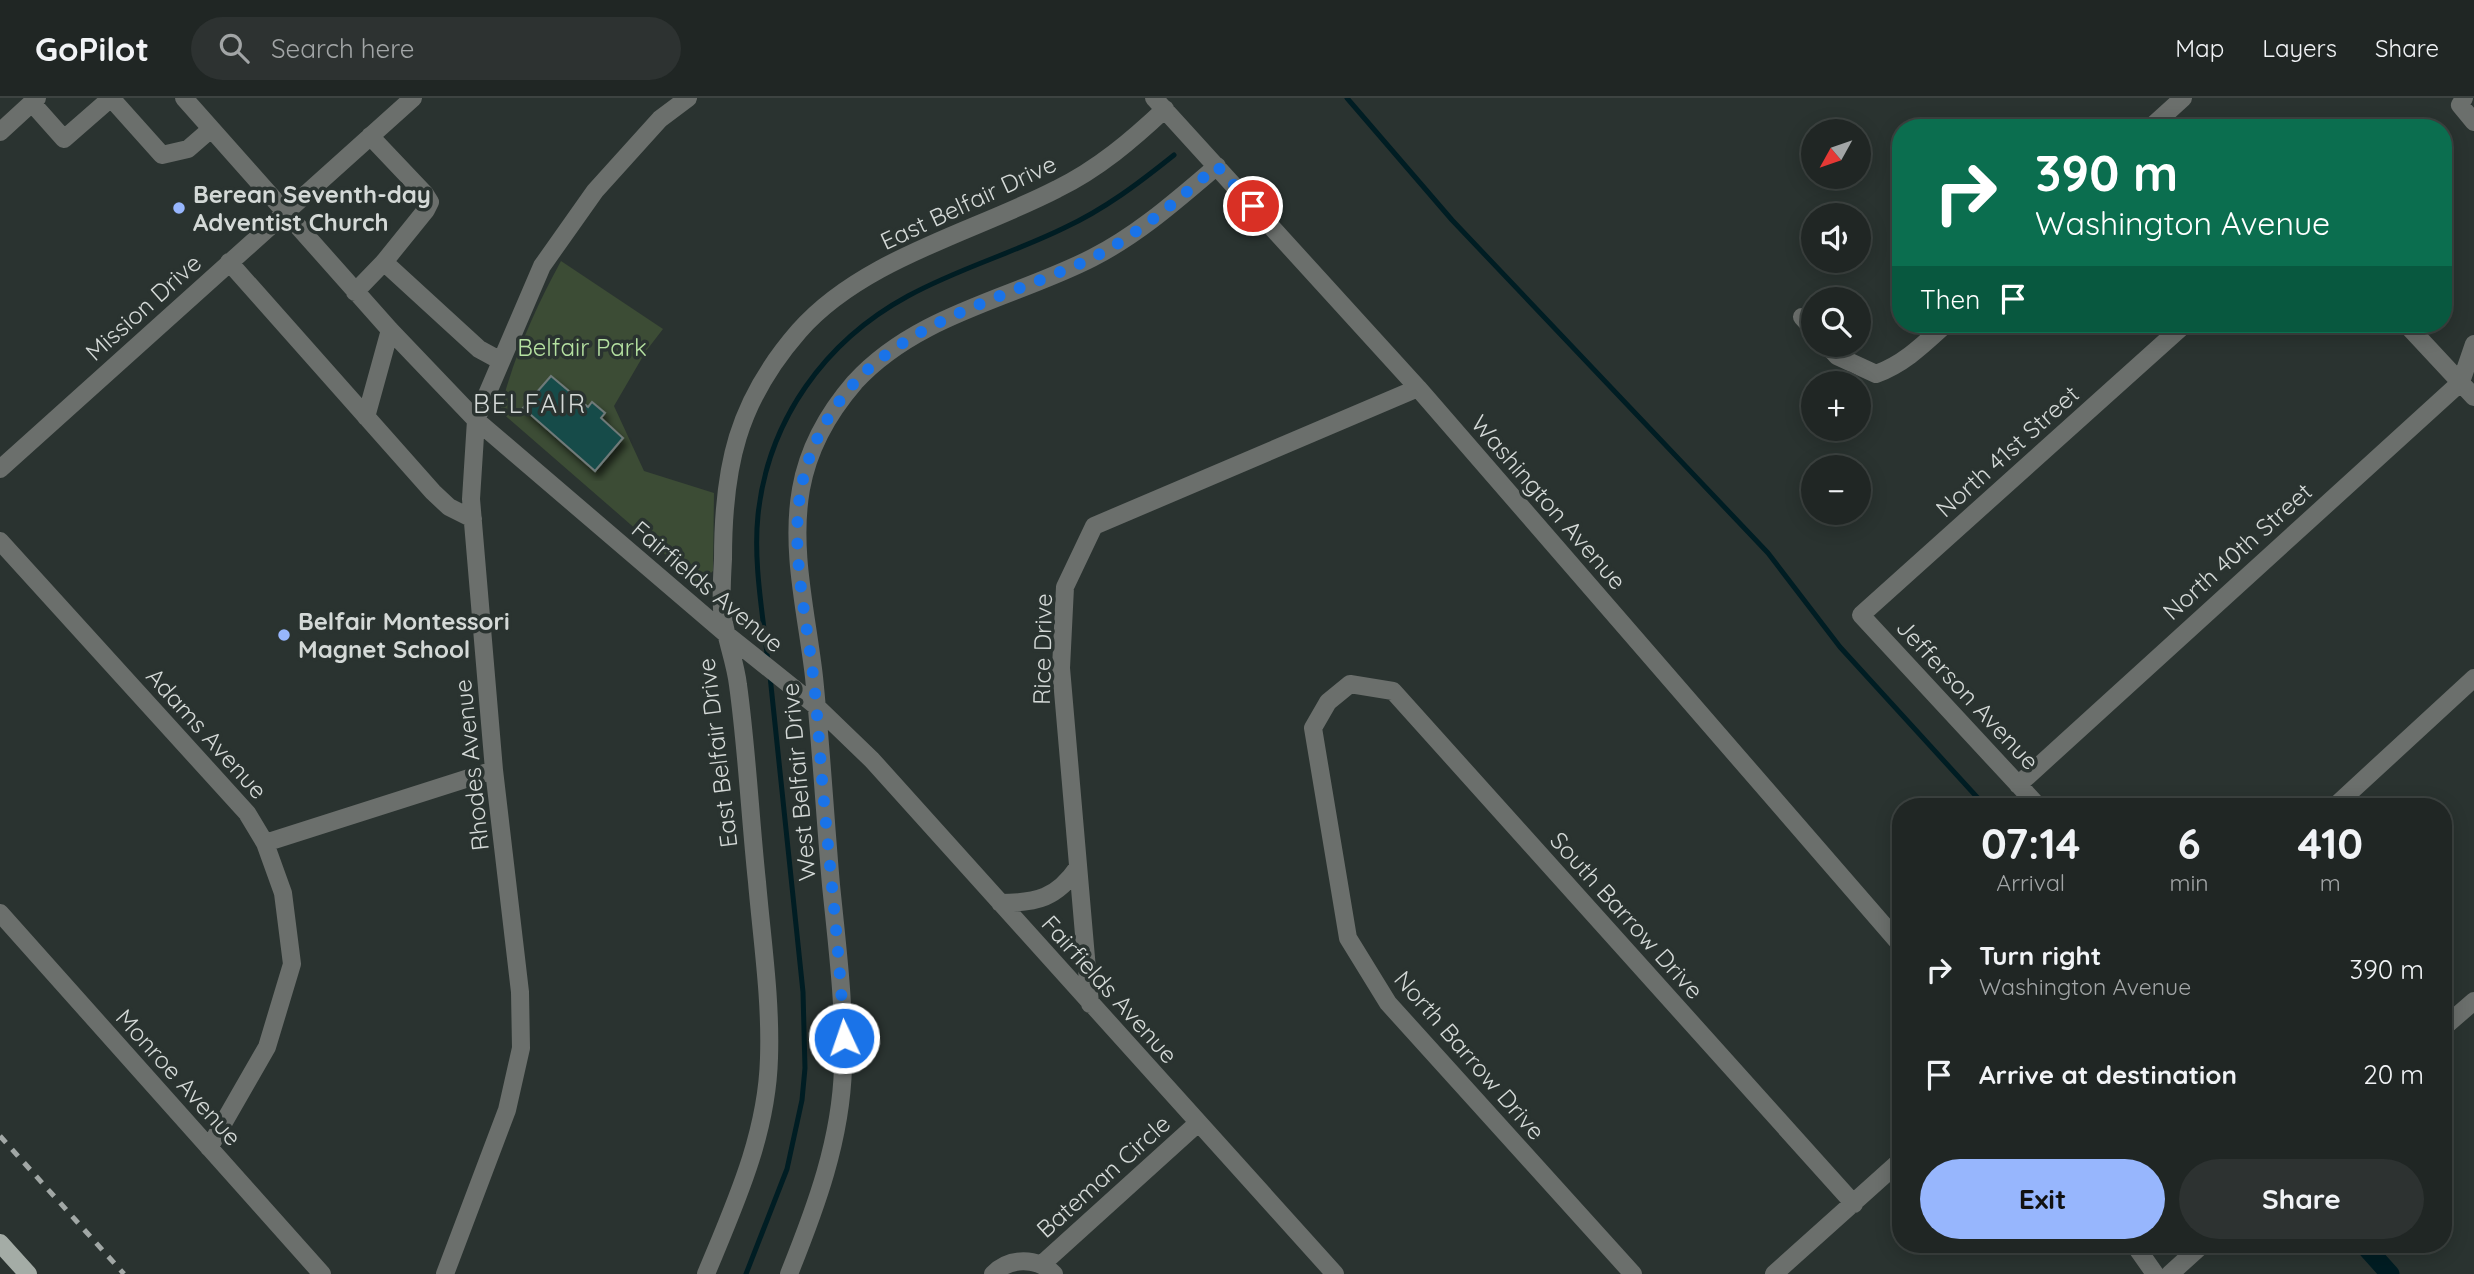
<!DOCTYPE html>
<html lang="en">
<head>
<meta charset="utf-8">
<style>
  body { margin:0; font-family:Quicksand,sans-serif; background:#2d3231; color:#f1f3f6; height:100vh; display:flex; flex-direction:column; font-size:26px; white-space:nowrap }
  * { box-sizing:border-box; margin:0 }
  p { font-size:23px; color:#a2a5a6 }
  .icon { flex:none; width:38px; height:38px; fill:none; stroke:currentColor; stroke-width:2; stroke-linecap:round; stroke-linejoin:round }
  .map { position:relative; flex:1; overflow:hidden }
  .side { position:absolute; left:1892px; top:700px; width:560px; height:455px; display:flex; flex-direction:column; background:#202624; border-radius:28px; box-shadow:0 4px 18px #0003,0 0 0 2px #3d4341 }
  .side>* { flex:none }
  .banner { position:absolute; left:1892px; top:21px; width:560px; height:214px; border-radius:28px; box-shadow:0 4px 18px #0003,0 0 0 2px #3d4341; background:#0b6e4f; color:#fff; overflow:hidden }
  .needle { width:46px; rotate:230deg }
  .buttons { position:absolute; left:1801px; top:21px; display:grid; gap:14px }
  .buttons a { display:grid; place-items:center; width:70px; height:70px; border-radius:50%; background:#202624; box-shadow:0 4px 18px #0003,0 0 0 2px #3d4341; font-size:35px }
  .pin { position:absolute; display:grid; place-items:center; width:60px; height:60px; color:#fff; margin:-30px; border:4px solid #fff; border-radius:50%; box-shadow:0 2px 7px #0007 }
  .me { position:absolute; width:77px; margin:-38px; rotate:357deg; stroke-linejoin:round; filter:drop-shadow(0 0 5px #0008) }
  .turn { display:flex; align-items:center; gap:24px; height:147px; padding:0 28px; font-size:32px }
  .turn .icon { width:91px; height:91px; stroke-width:2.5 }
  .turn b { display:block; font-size:49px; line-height:60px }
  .then { display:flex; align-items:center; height:66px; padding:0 28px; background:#0003; gap:14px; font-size:26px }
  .eta { display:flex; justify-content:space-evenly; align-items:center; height:119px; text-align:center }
  .eta b { font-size:42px; font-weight:800; line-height:49px }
  .primary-button { display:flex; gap:14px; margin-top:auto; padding:14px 28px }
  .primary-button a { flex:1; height:80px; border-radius:42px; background:#97b6fd; color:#111; font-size:28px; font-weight:800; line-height:80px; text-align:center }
  .primary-button a+a { background:#2d3231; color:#f1f3f6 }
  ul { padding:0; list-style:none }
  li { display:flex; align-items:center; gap:21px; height:105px; padding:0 28px }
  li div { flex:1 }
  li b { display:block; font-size:26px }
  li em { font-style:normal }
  header { display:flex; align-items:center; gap:42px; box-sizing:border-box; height:98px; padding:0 35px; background:#202624; border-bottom:2px solid #3d4341 }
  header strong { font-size:33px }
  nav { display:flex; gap:38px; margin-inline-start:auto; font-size:24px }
  .search { width:490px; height:63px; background:#2d3231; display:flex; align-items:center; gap:18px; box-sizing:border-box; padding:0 24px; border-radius:38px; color:#a2a5a6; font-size:26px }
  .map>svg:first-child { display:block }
  .green { fill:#3c4c35 }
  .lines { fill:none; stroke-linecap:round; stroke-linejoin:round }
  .stream { stroke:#001d23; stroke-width:5 }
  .canal { stroke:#001d23; stroke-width:19 }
  .building { fill:#184b49; stroke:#6f7a79; stroke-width:2; filter:url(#shadow) }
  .minor { stroke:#6b6f6c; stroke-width:18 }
  .major { stroke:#a4aca6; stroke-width:18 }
  .rail { stroke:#a1a7a5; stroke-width:5; stroke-dasharray:9 9; stroke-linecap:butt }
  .route { stroke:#1a73e8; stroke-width:12; stroke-dasharray:0 21.6 }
  .poi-dot { fill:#97b6fd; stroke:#2a3330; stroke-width:2.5 }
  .labels { text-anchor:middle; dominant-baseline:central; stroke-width:7; stroke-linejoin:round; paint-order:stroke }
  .poi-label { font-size:24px; font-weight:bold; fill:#d4d9d7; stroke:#2a3330; text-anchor:start }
  .street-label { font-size:24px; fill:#d4d9d7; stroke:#2a3330 }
  .park-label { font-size:24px; fill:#b5e1a1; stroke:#2a3330 }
  .neighbourhood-label { font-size:26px; letter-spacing:2px; fill:#d4d9d7; stroke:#2a3330 }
</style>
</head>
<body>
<header>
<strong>GoPilot</strong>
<div class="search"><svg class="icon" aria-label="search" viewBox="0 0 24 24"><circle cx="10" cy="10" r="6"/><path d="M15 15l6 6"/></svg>Search here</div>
<nav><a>Map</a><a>Layers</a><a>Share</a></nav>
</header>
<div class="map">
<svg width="2474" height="1176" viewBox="0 0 2474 1176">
  <defs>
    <filter id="shadow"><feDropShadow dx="3.5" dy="6" stdDeviation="3.5" flood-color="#0009"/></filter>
  </defs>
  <rect width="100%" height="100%" fill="#2a3330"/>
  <path class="green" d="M 561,163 L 663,231 L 646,253 L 614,308 L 644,373 L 714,395 L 713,473 L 699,486 L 500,313 C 514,258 534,213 561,163 Z"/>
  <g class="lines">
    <path class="stream" d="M 1347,0 L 1452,122 L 1768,455 L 1840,549 L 1986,709
      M 768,565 C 763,516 753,465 758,417 C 768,322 825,243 908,198 C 957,171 1013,155 1064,130 C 1105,111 1139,85 1174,57
      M 746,1176 L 787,1071 L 802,1002 L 805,970 L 803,894 L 770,578"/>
    <path class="canal" d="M 2363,1146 L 2390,1176"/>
  </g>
  <path class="building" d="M 551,278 L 588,309 L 592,304 L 605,315 L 601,320 L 623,340 L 595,373 L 523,310 Z"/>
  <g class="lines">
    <path class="minor" d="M 184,0 L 390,232 L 476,322 L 726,536 L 816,608 L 872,662 L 1335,1176
      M 1154,0 L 1418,290 L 1900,846
      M 2464,0 L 2460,7 L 2474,24
      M 32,5 L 64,41 L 111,0 L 162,57 L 188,51 L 211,31
      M 2150,30 L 2183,0
      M 0,34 L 37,0
      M 370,38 L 425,96 L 430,104 L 426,112 L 384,164 L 479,251 L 501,263
      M 229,164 L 433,394 L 449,409 L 473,421
      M 355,194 L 384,164
      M 1802,219 L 1813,231
      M 2406,226 L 2474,299
      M 1827,247 L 1837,258 L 1876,276 C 1904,266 1924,246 1946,226
      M 366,319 L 390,232
      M 0,371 L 413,0
      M 0,443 L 247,715 L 265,745 L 283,795 L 292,866 L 267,949 L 209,1050
      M 2018,687 L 2461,284 L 2474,246
      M 2039,709 L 1861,517 L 2185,226
      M 2334,709 L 2474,580
      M 265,745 L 494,672
      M 1000,805 C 1037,805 1057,800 1078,769
      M 0,815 L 322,1176
      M 1090,906 L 1061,570 L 1065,489 L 1094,428 L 1418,290
      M 2443,930 L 2474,903
      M 2134,1146 L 2155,1176
      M 1041,1167 L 1198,1025
      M 445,1176 L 507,1012 L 521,950 L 520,894 L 494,672 L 471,401 L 476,322 L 542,168 L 595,93 L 660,21 L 688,0
      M 706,1176 C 735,1106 767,1037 769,960 C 771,901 762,842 757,784 C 750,718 747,652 738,587 C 735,561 724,537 722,511 C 721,494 722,478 723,461 C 723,369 737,304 799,233 C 862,161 974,134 1057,91 C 1098,71 1132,42 1165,11
      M 789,1176 C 816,1109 841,1042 843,969 C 845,908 837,847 831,787 C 825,718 821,648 814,579 C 807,517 790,453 801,391 C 808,351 829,314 855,284 C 917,216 1014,200 1092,160 C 1139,136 1177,102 1217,68
      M 993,1176 C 1010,1159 1037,1159 1054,1176
      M 1633,1176 L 1388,905 L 1348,840 L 1313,630 L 1328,604 L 1350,586 L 1393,593 L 1854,1106
      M 1774,1176 L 1900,1063
      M 2170,1176 L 2203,1146"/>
    <path class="major" d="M 0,1145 L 28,1176"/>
    <path class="rail" d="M 0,1038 L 124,1176"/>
  </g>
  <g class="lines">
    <path class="route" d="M 844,940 C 840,861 831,782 824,704 C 820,662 818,619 813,577 C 806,516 790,452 801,391 C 810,340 842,289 884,258 C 944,213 1020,193 1088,162 C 1136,139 1177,102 1217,68 L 1253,108"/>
  </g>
  <g class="poi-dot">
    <circle cx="179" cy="110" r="7"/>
    <circle cx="284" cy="537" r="7"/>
  </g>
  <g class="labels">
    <g class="poi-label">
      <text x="193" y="96">Berean Seventh-day<tspan x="193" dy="28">Adventist Church</tspan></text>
      <text x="298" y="523">Belfair Montessori<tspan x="298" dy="28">Magnet School</tspan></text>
    </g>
    <g class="street-label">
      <text transform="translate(968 104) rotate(-25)">East Belfair Drive</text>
      <text transform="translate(143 209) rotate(-42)">Mission Drive</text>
      <text transform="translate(2007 353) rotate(-42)">North 41st Street</text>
      <text transform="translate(1549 404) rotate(49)">Washington Avenue</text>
      <text transform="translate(2237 453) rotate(-42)">North 40th Street</text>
      <text transform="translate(708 488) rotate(40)">Fairfields Avenue</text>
      <text transform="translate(1042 551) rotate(-89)">Rice Drive</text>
      <text transform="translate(1968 596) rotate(47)">Jefferson Avenue</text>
      <text transform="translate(207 635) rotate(48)">Adams Avenue</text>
      <text transform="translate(717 655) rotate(-97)">East Belfair Drive</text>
      <text transform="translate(471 667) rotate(-96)">Rhodes Avenue</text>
      <text transform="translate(798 684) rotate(-95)">West Belfair Drive</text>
      <text transform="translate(1627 817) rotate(48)">South Barrow Drive</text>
      <text transform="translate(1110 891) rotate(48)">Fairfields Avenue</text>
      <text transform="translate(1470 957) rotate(49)">North Barrow Drive</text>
      <text transform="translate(179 979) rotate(48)">Monroe Avenue</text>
      <text transform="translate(1103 1078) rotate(-42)">Bateman Circle</text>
    </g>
    <g class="park-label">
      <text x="582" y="249">Belfair Park</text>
    </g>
    <g class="neighbourhood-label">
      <text x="530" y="305">BELFAIR</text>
    </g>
  </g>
</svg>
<div class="buttons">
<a><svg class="needle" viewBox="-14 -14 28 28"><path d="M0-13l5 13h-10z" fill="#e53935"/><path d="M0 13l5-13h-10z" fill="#a2a5a6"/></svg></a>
<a><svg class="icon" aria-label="sound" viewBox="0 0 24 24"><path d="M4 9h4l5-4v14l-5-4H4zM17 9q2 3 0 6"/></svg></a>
<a><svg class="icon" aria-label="search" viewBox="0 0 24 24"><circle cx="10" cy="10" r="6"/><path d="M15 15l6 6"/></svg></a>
<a>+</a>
<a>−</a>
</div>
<div class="pin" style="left:1253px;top:108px;background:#d93025"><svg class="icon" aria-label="arrive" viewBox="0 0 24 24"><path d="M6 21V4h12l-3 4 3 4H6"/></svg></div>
<svg class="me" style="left:844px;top:940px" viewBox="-20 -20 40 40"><circle r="17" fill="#1a73e8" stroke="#fff" stroke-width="3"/><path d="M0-11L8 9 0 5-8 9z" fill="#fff"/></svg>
<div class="banner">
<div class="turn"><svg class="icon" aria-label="right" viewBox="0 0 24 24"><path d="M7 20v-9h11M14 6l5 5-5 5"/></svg><div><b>390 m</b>Washington Avenue</div></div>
<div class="then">Then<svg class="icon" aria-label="arrive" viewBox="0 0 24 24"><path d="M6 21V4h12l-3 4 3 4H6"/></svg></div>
</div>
<section class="side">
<div class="eta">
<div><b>07:14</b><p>Arrival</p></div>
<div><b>6</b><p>min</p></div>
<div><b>410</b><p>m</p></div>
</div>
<ul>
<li><svg class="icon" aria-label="right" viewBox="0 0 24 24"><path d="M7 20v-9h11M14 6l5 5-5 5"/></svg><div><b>Turn right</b><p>Washington Avenue</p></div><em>390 m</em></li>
<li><svg class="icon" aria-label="arrive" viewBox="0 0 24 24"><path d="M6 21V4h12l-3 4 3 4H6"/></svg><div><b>Arrive at destination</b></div><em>20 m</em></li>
</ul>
<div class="primary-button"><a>Exit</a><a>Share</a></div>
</section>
</div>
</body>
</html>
